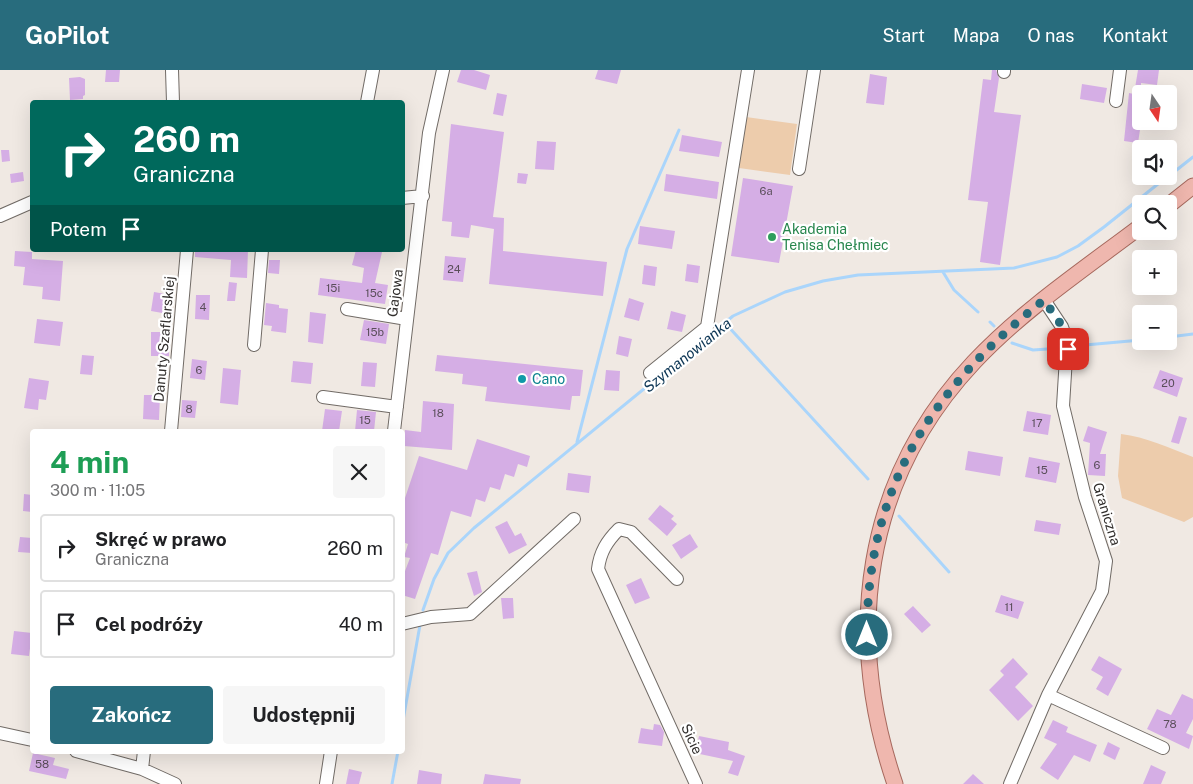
<!DOCTYPE html>
<html lang="pl">
<head>
<meta charset="utf-8">
<style>
  body { margin:0; font-family:"Public Sans",sans-serif; background:#f6f6f6; color:#202124; height:100vh; display:flex; flex-direction:column; font-size:19px; white-space:nowrap }
  * { box-sizing:border-box; margin:0 }
  p { font-size:16px; color:#757577 }
  .icon { flex:none; width:28px; height:28px; fill:none; stroke:currentColor; stroke-width:2; stroke-linecap:round; stroke-linejoin:round }
  .map { position:relative; flex:1; overflow:hidden }
  .details { position:absolute; left:30px; top:359px; width:375px; height:325px; display:flex; flex-direction:column; background:#fff; border-radius:5px; box-shadow:0 5px 20px #0002 }
  .details>* { flex:none }
  .banner { position:absolute; left:30px; top:30px; width:375px; height:152px; border-radius:5px; box-shadow:0 5px 20px #0002; background:#00695c; color:#fff; overflow:hidden }
  .needle { width:32px; rotate:167deg }
  .fabs { position:absolute; left:1132px; top:15px; display:grid; gap:10px }
  .fabs a { display:grid; place-items:center; width:45px; height:45px; border-radius:5px; background:#fff; box-shadow:0 5px 20px #0002; font-size:25px }
  .pin { position:absolute; display:grid; place-items:center; width:42px; height:42px; color:#fff; margin:-21px; border-radius:10px; box-shadow:0 2px 8px #0006 }
  .me { position:absolute; width:55px; margin:-28px; rotate:0deg; stroke-linejoin:round; filter:drop-shadow(0 0 4px #0008) }
  .turn { display:flex; align-items:center; gap:18px; height:105px; padding:0 20px; font-size:22px }
  .turn .icon { width:65px; height:65px; stroke-width:2.5 }
  .turn b { display:block; font-size:35px; line-height:42px }
  .then { display:flex; align-items:center; height:48px; padding:0 20px; background:#0003; gap:10px; font-size:19px }
  .round { display:grid; place-items:center; flex:none; width:52px; height:52px; border-radius:5px; background:#f6f6f6 }
  .summary { display:flex; align-items:center; justify-content:space-between; height:85px; padding:0 20px }
  h1 { font-size:30px; font-weight:700; line-height:38px; color:#1e9e55 }
  .cta { display:flex; gap:10px; margin-top:auto; padding:10px 20px }
  .cta a { flex:1; height:58px; border-radius:5px; background:#286c7d; color:#fff; font-size:20px; font-weight:700; line-height:58px; text-align:center }
  .cta a+a { background:#f6f6f6; color:#202124 }
  ul { padding:0; list-style:none }
  li { display:flex; align-items:center; gap:15px; height:68px; margin:0 10px 8px; padding:0 10px; border:2px solid #e0e0e0; border-radius:5px }
  li div { flex:1 }
  li b { display:block; font-size:19px }
  li em { font-style:normal }
  header { display:flex; align-items:center; gap:30px; box-sizing:border-box; height:70px; padding:0 25px; background:#286c7d; color:#fff }
  header strong { font-size:24px }
  nav { display:flex; gap:28px; margin-inline-start:auto; font-size:18px }
  .map>svg:first-child { display:block }
  .green { fill:#edccac }
  .lines { fill:none; stroke-linecap:round; stroke-linejoin:round }
  .stream { stroke:#aad5fb; stroke-width:3 }
  .building { fill:#d5aee5 }
  .minor-casing { stroke:#716b66; stroke-width:14 }
  .major-casing { stroke:#a6685d; stroke-width:17 }
  .minor { stroke:#fff; stroke-width:12 }
  .major { stroke:#efb7ae; stroke-width:15 }
  .route { stroke:#286c7d; stroke-width:9; stroke-dasharray:0 16.2 }
  .leisure-dot { fill:#2e9e5b; stroke:#fff; stroke-width:2 }
  .culture-dot { fill:#0f9aa8; stroke:#fff; stroke-width:2 }
  .labels { text-anchor:middle; dominant-baseline:central; stroke-width:4.5; stroke-linejoin:round; paint-order:stroke }
  .number-label { font-size:11px; fill:#5a4e5a }
  .leisure-label { font-size:14px; fill:#27864d; stroke:#fff; text-anchor:start }
  .street-label { font-size:14px; fill:#312e2c; stroke:#fff }
  .culture-label { font-size:14px; fill:#0d838f; stroke:#fff; text-anchor:start }
  .water-label { font-size:15px; font-style:italic; fill:#0d3655; stroke:#fff }
</style>
</head>
<body>
<header>
<strong>GoPilot</strong>
<nav><a>Start</a><a>Mapa</a><a>O nas</a><a>Kontakt</a></nav>
</header>
<div class="map">
<svg width="1193" height="714" viewBox="0 0 1193 714">
  <rect width="100%" height="100%" fill="#f0e9e3"/>
  <path class="green" d="M 746,47 L 797,54 L 790,105 L 739,98 Z
    M 1121,364 C 1146,367 1169,378 1193,387 L 1193,447 L 1184,452 L 1122,428 L 1118,406 Z"/>
  <g class="lines">
    <path class="stream" d="M 1169,106 L 1193,87
      M 943,202 L 954,220 L 978,242
      M 990,252 L 994,256
      M 725,253 L 868,409
      M 1169,267 L 1193,264
      M 1012,273 L 1033,280 L 1062,278
      M 1074,276 L 1141,270
      M 577,372 L 627,179 L 679,60
      M 899,446 L 949,502
      M 423,540 L 434,509 L 448,483 L 474,458 L 733,246 L 785,222 L 823,211 L 858,205 L 1014,198 L 1057,187 L 1078,176 L 1104,157 L 1168,106
      M 402,656 L 420,555
      M 392,714 L 398,681"/>
  </g>
  <path class="building" d="M 106,0 L 120,0 L 119,12 L 105,12 Z
    M 461,0 L 474,0 L 490,5 L 486,20 L 457,12 Z
    M 598,0 L 621,0 L 617,14 L 595,9 Z
    M 992,0 L 996,0 L 999,8 L 994,42 L 1021,45 L 1000,195 L 980,192 L 988,132 L 968,130 L 983,9 L 991,10 Z
    M 1138,0 L 1159,0 L 1157,15 L 1141,13 L 1141,53 L 1138,73 L 1124,71 L 1129,23 L 1134,24 Z
    M 870,4 L 887,7 L 884,35 L 866,33 Z
    M 80,7 L 85,9 L 85,25 L 83,26 L 83,29 L 70,30 L 69,8 Z
    M 1082,14 L 1107,18 L 1104,33 L 1080,29 Z
    M 497,23 L 507,25 L 503,46 L 493,44 Z
    M 451,54 L 504,62 L 493,147 L 504,148 L 503,181 L 607,192 L 603,226 L 489,214 L 494,159 L 471,155 L 469,168 L 451,166 L 452,152 L 442,151 Z
    M 682,65 L 722,72 L 719,87 L 679,81 Z
    M 537,71 L 556,72 L 554,100 L 535,99 Z
    M 1,80 L 9,80 L 10,91 L 2,92 Z
    M 23,102 L 24,111 L 11,113 L 10,104 Z
    M 518,103 L 528,104 L 526,114 L 517,113 Z
    M 666,104 L 719,112 L 717,129 L 664,121 Z
    M 743,108 L 793,116 L 779,193 L 731,186 Z
    M 640,156 L 675,161 L 672,179 L 638,174 Z
    M 195,180 L 248,180 L 247,208 L 230,207 L 231,190 L 195,187 Z
    M 356,180 L 382,182 L 375,213 L 388,215 L 385,234 L 318,225 L 320,208 L 362,213 L 364,198 L 352,195 Z
    M 15,181 L 32,182 L 32,189 L 63,191 L 60,231 L 42,229 L 43,217 L 23,215 L 25,197 L 14,196 Z
    M 445,186 L 466,188 L 463,212 L 443,210 Z
    M 269,190 L 280,190 L 279,204 L 268,203 Z
    M 687,194 L 700,196 L 698,213 L 685,211 Z
    M 644,195 L 657,197 L 655,216 L 642,214 Z
    M 229,212 L 237,213 L 235,231 L 227,231 Z
    M 154,222 L 171,225 L 168,244 L 151,241 Z
    M 196,225 L 210,225 L 209,250 L 195,249 Z
    M 629,228 L 644,233 L 639,251 L 624,247 Z
    M 266,233 L 279,235 L 279,238 L 288,239 L 286,263 L 271,261 L 272,256 L 264,255 Z
    M 671,241 L 686,245 L 682,262 L 667,259 Z
    M 310,242 L 326,244 L 323,274 L 308,272 Z
    M 37,249 L 63,252 L 60,276 L 34,273 Z
    M 364,250 L 389,254 L 386,274 L 360,270 Z
    M 151,262 L 169,262 L 169,286 L 151,286 Z
    M 619,266 L 632,269 L 628,287 L 616,284 Z
    M 82,285 L 94,286 L 92,305 L 80,304 Z
    M 437,285 L 583,300 L 580,326 L 572,326 L 570,340 L 485,331 L 487,317 L 462,314 L 463,304 L 435,301 Z
    M 192,289 L 207,291 L 205,310 L 190,308 Z
    M 293,291 L 313,293 L 311,314 L 291,312 Z
    M 363,292 L 377,293 L 375,317 L 361,316 Z
    M 223,298 L 241,300 L 238,335 L 220,333 Z
    M 606,300 L 620,301 L 619,321 L 604,320 Z
    M 1160,300 L 1183,308 L 1177,327 L 1153,318 Z
    M 29,308 L 49,311 L 46,330 L 39,329 L 38,340 L 24,338 Z
    M 144,325 L 160,325 L 159,350 L 143,349 Z
    M 182,330 L 197,331 L 195,348 L 181,347 Z
    M 423,331 L 454,334 L 452,380 L 404,376 L 405,360 L 421,362 Z
    M 325,339 L 342,341 L 339,361 L 322,361 Z
    M 357,340 L 376,342 L 374,361 L 355,361 Z
    M 1027,341 L 1051,345 L 1048,365 L 1023,361 Z
    M 1179,346 L 1187,348 L 1179,374 L 1171,372 Z
    M 1088,356 L 1107,362 L 1100,384 L 1106,384 L 1105,406 L 1088,405 L 1090,373 L 1083,371 Z
    M 477,369 L 530,386 L 527,397 L 518,394 L 514,407 L 505,404 L 500,420 L 490,417 L 485,432 L 476,429 L 471,447 L 451,441 L 438,485 L 431,483 L 415,529 L 402,525 L 402,509 L 410,488 L 404,487 L 408,474 L 402,472 L 402,437 L 419,386 L 467,400 Z
    M 968,381 L 1003,387 L 1000,406 L 965,400 Z
    M 1029,387 L 1060,393 L 1056,413 L 1025,407 Z
    M 568,403 L 591,406 L 589,423 L 566,420 Z
    M 24,424 L 32,425 L 32,442 L 23,441 Z
    M 660,435 L 674,446 L 671,449 L 677,454 L 667,466 L 648,449 Z
    M 1036,450 L 1061,454 L 1059,465 L 1034,461 Z
    M 507,451 L 515,466 L 521,463 L 527,475 L 509,484 L 495,457 Z
    M 690,464 L 698,477 L 681,489 L 672,475 Z
    M 20,467 L 32,468 L 32,483 L 18,482 Z
    M 477,501 L 482,522 L 474,526 L 467,503 Z
    M 641,508 L 650,528 L 635,534 L 626,515 Z
    M 1001,525 L 1024,532 L 1018,549 L 995,542 Z
    M 501,528 L 513,528 L 514,548 L 503,549 Z
    M 913,536 L 931,555 L 922,563 L 904,544 Z
    M 14,561 L 32,563 L 29,586 L 11,584 Z
    M 1099,586 L 1122,599 L 1108,626 L 1096,619 L 1103,607 L 1091,600 Z
    M 1013,588 L 1028,604 L 1015,617 L 1033,636 L 1018,651 L 989,620 L 1004,605 L 1000,601 Z
    M 1182,624 L 1193,629 L 1193,649 L 1186,663 L 1193,666 L 1189,679 L 1147,659 L 1157,639 L 1171,645 Z
    M 1053,650 L 1068,657 L 1066,662 L 1097,675 L 1090,692 L 1074,685 L 1058,710 L 1040,698 L 1057,674 L 1044,668 Z
    M 654,654 L 660,655 L 664,662 L 662,676 L 638,673 L 641,658 L 653,660 Z
    M 699,666 L 729,672 L 728,680 L 745,686 L 738,706 L 728,703 L 733,691 L 695,683 Z
    M 1108,672 L 1120,678 L 1115,690 L 1103,684 Z
    M 33,683 L 55,688 L 53,695 L 69,699 L 66,709 L 29,701 Z
    M 1151,695 L 1166,702 L 1161,714 L 1143,714 Z
    M 349,699 L 362,702 L 359,714 L 346,714 Z
    M 419,700 L 442,704 L 441,714 L 417,714 Z
    M 485,704 L 521,709 L 520,714 L 483,714 Z
    M 973,704 L 984,714 L 963,714 Z"/>
  <g class="lines">
    <g class="minor-casing">
      <path id="minor" d="M 172,0 L 173,32
        M 1004,2 L 1004,0
        M 1116,31 L 1120,0
        M 367,32 L 373,0
        M 799,99 L 814,0
        M 402,128 L 423,126
        M 0,146 L 32,132
        M 347,239 L 407,249
        M 254,275 L 262,180
        M 650,303 L 707,257 L 748,0
        M 323,327 L 397,337
        M 171,361 L 187,180
        M 394,361 L 429,63 L 443,0
        M 677,509 L 631,462 L 619,459 C 607,471 600,482 598,499 L 696,714
        M 402,554 L 431,547 L 470,544 L 574,449
        M 1048,625 L 1163,678
        M 0,663 L 32,670
        M 76,681 L 142,699 L 175,714
        M 142,699 L 144,681
        M 326,714 L 331,681
        M 1010,714 L 1048,625 L 1102,521 L 1106,491 L 1085,427 L 1063,336 L 1067,271 L 1062,257 L 1044,230"/>
    </g>
    <g class="major-casing">
      <path id="major" d="M 1169,135 L 1193,116
        M 895,714 C 844,564 863,410 974,292 C 1023,240 1084,199 1141,156"/>
    </g>
    <use href="#minor" class="minor"/>
    <use href="#major" class="major"/>
  </g>
  <g class="lines">
    <path class="route" d="M 867,565 C 867,418 931,319 1044,230 L 1062,256 L 1068,279"/>
  </g>
  <circle class="leisure-dot" cx="772" cy="167" r="5"/>
  <circle class="culture-dot" cx="522" cy="309" r="5"/>
  <g class="labels">
    <g class="number-label">
      <text x="766" y="121">6a</text>
      <text x="454" y="199">24</text>
      <text x="333" y="218">15i</text>
      <text x="374" y="223">15c</text>
      <text x="203" y="237">4</text>
      <text x="375" y="262">15b</text>
      <text x="199" y="300">6</text>
      <text x="1168" y="313">20</text>
      <text x="189" y="339">8</text>
      <text x="438" y="343">18</text>
      <text x="365" y="350">15</text>
      <text x="1037" y="353">17</text>
      <text x="1097" y="395">6</text>
      <text x="1042" y="400">15</text>
      <text x="1009" y="537">11</text>
      <text x="1170" y="654">78</text>
      <text x="42" y="694">58</text>
    </g>
    <g class="leisure-label">
      <text x="782" y="159">Akademia<tspan x="782" dy="16">Tenisa Chełmiec</tspan></text>
    </g>
    <g class="street-label">
      <text transform="translate(395 223) rotate(-83)">Gajowa</text>
      <text transform="translate(164 269) rotate(-85)">Danuty Szaflarskiej</text>
      <text transform="translate(1107 444) rotate(73)">Graniczna</text>
      <text transform="translate(692 669) rotate(65)">Sicie</text>
    </g>
    <g class="culture-label">
      <text x="532" y="309">Cano</text>
    </g>
    <g class="water-label">
      <text transform="translate(687 285) rotate(-39)">Szymanowianka</text>
    </g>
  </g>
</svg>
<div class="fabs">
<a><svg class="needle" viewBox="-14 -14 28 28"><path d="M0-13l5 13h-10z" fill="#e53935"/><path d="M0 13l5-13h-10z" fill="#757577"/></svg></a>
<a><svg class="icon" aria-label="sound" viewBox="0 0 24 24"><path d="M4 9h4l5-4v14l-5-4H4zM17 9q2 3 0 6"/></svg></a>
<a><svg class="icon" aria-label="search" viewBox="0 0 24 24"><circle cx="10" cy="10" r="6"/><path d="M15 15l6 6"/></svg></a>
<a>+</a>
<a>−</a>
</div>
<div class="pin" style="left:1068px;top:279px;background:#d93025"><svg class="icon" aria-label="arrive" viewBox="0 0 24 24"><path d="M6 21V4h12l-3 4 3 4H6"/></svg></div>
<svg class="me" style="left:867px;top:565px" viewBox="-20 -20 40 40"><circle r="17" fill="#286c7d" stroke="#fff" stroke-width="3"/><path d="M0-11L8 9 0 5-8 9z" fill="#fff"/></svg>
<div class="banner">
<div class="turn"><svg class="icon" aria-label="right" viewBox="0 0 24 24"><path d="M7 20v-9h11M14 6l5 5-5 5"/></svg><div><b>260 m</b>Graniczna</div></div>
<div class="then">Potem<svg class="icon" aria-label="arrive" viewBox="0 0 24 24"><path d="M6 21V4h12l-3 4 3 4H6"/></svg></div>
</div>
<section class="details">
<div class="summary"><div><h1>4 min</h1><p>300 m · 11:05</p></div><a class="round"><svg class="icon" aria-label="close" viewBox="0 0 24 24"><path d="M6 6l12 12M18 6L6 18"/></svg></a></div>
<ul>
<li><svg class="icon" aria-label="right" viewBox="0 0 24 24"><path d="M7 20v-9h11M14 6l5 5-5 5"/></svg><div><b>Skręć w prawo</b><p>Graniczna</p></div><em>260 m</em></li>
<li><svg class="icon" aria-label="arrive" viewBox="0 0 24 24"><path d="M6 21V4h12l-3 4 3 4H6"/></svg><div><b>Cel podróży</b></div><em>40 m</em></li>
</ul>
<div class="cta"><a>Zakończ</a><a>Udostępnij</a></div>
</section>
</div>
</body>
</html>
